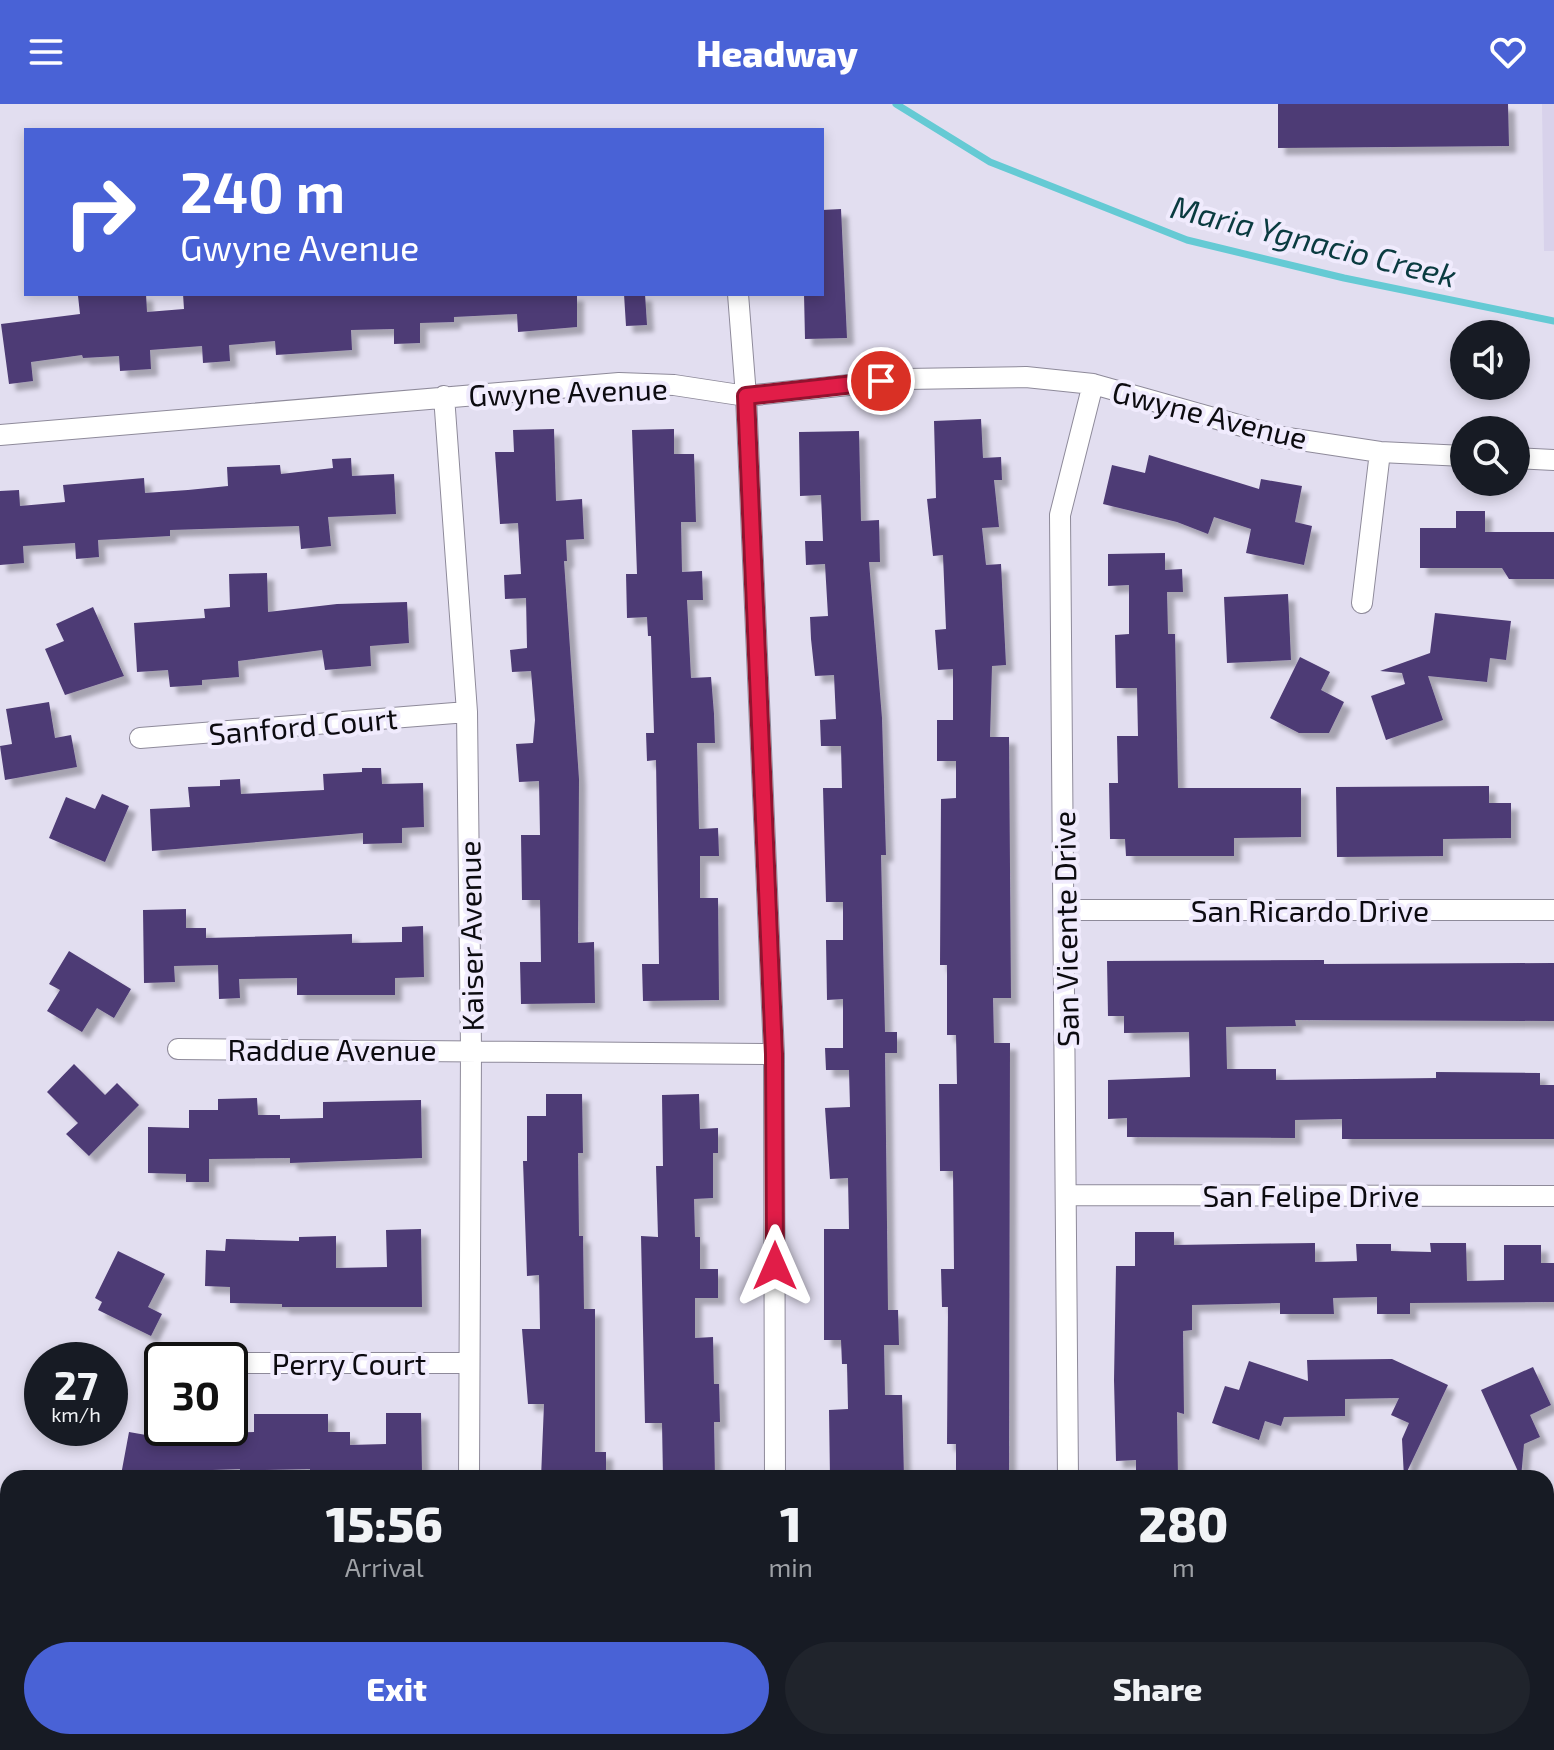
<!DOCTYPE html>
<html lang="en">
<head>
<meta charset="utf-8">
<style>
  body { margin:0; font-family:"Exo 2",sans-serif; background:#20242c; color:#f1f3f6; height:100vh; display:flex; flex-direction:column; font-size:30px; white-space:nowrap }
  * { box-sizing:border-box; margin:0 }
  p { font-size:26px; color:#9ea1a6 }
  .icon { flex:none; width:44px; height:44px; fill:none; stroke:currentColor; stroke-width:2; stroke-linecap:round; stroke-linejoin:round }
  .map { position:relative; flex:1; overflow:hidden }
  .details { position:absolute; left:0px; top:1366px; width:1554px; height:280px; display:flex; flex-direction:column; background:#171b24; border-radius:24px 24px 0 0; box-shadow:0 4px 12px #0003 }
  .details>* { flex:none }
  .guide { position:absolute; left:24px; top:24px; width:800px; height:168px; border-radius:0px; box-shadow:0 4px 12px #0003; background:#4962d6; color:#fff; overflow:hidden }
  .tools { position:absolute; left:1450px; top:216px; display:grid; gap:16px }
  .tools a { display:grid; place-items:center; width:80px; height:80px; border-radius:50%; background:#171b24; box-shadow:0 4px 12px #0003; font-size:40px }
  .speed { position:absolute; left:24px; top:1238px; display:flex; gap:16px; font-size:40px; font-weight:700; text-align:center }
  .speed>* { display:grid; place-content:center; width:104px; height:104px; border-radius:50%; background:#171b24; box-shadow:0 4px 12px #0003; line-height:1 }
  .speed small { font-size:20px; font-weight:400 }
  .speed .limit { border:4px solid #111; border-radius:12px; background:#fff; color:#111 }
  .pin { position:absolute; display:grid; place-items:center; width:68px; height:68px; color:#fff; margin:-34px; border:4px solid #fff; border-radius:50%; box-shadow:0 2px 8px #0007 }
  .me { position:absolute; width:88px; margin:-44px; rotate:0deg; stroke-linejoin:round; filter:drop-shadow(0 0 6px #0008) }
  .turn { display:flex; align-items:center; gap:28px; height:168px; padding:0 24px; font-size:36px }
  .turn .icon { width:104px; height:104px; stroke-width:2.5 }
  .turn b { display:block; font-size:56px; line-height:68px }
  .eta { display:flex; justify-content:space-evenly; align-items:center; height:136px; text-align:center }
  .eta b { font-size:48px; font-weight:800; line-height:56px }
  .action { display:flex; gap:16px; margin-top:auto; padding:16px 24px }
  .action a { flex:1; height:92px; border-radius:48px; background:#4962d6; color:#fff; font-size:32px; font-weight:800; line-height:92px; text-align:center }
  .action a+a { background:#20242c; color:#f1f3f6 }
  header { display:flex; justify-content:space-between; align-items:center; height:104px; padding:0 24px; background:#4962d6; color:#fff; font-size:36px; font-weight:800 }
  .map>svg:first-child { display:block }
  .built { fill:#d8d2eb }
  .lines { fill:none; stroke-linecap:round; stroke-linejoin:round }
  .stream { stroke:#65cad4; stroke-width:7 }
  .building { fill:#4e3b74; filter:url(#shadow) }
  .minor-casing { stroke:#8e8a9a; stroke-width:22 }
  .minor { stroke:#fff; stroke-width:20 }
  .route-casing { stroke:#92132f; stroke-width:20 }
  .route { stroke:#e11d48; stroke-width:14 }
  .labels { text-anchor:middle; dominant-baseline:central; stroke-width:8; stroke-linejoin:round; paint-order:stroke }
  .street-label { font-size:30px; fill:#0c0b10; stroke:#f0ebfd }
  .water-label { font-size:32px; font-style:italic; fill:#0a3b40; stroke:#f0ebfd }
</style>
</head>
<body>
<header><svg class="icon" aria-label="menu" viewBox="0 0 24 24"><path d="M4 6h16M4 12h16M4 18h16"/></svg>Headway<svg class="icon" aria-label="heart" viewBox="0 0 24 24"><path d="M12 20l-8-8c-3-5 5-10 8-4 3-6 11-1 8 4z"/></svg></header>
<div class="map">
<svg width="1554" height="1646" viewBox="0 0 1554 1646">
  <defs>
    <filter id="shadow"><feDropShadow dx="7" dy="7" stdDeviation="2" flood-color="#0004"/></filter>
  </defs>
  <rect width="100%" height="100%" fill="#e2def0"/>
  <path class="built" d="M 1542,0 L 1554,0 L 1554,147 L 1544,147 Z"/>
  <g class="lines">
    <path class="stream" d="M 896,0 L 990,58 L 1187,136 L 1344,174 L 1554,217
      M 0,1614 L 5,1646"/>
  </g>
  <path class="building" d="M 1278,0 L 1508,0 L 1509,42 L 1278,44 Z
    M 841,105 L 847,234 L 805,235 L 804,190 L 822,190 L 822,106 Z
    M 106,190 L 146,190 L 147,208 L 184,205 L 183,190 L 577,190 L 577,223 L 518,228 L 517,210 L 454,213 L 454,218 L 420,219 L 420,239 L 394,240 L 394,225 L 351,226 L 352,246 L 276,251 L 275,237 L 229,241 L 230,257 L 203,259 L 202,242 L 150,246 L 151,265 L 120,267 L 119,252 L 83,254 L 82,251 L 31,258 L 33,277 L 9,280 L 1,220 L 80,210 L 78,192 Z
    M 624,190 L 645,190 L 647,221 L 626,222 Z
    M 981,315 L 983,354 L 1001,353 L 1002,376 L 994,376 L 999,423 L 982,424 L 986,461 L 1001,460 L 1006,561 L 992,562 L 990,633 L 1009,633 L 1011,894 L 993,894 L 994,939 L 1010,939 L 1009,1374 L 956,1374 L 956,1340 L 947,1340 L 948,1203 L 942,1203 L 941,1165 L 954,1165 L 953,1067 L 940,1067 L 939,980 L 957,980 L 956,931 L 947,931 L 947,861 L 940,861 L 941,695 L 956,694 L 956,657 L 937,657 L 937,616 L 953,616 L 953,565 L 938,566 L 935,526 L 946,525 L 943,451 L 933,452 L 927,395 L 936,394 L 934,317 Z
    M 554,325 L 556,397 L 582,395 L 584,435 L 566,436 L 567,457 L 564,457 L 579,675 L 578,839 L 594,838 L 595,899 L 521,900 L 520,858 L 541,858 L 540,796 L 522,796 L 521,731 L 540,731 L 539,677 L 519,678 L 516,640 L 533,639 L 535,616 L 531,567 L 512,568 L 510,546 L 527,544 L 526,494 L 505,495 L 504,471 L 521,470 L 518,419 L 500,420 L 495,348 L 514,348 L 513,326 Z
    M 674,325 L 674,350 L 694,350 L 696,418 L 681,418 L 682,468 L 702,467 L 703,496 L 687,496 L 691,574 L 711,573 L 714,610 L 715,639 L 697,639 L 699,725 L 718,724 L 719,752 L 700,752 L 700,794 L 718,794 L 719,896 L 643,897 L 642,860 L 659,860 L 656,656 L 647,657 L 646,629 L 654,629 L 651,532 L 648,532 L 647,513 L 627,514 L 626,470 L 637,470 L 632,326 Z
    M 859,327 L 861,417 L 879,416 L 880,458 L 869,458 L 882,614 L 886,751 L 881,751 L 885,928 L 897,928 L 897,949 L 885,949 L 888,1206 L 898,1206 L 899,1241 L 884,1241 L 885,1291 L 902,1291 L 904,1374 L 830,1374 L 829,1306 L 848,1305 L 847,1260 L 842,1260 L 841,1236 L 824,1236 L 824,1125 L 849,1125 L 848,1074 L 830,1075 L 825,1004 L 850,1003 L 849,966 L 826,966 L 825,944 L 843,944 L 843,895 L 827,896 L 826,836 L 843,836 L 843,798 L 826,798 L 823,684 L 842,684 L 841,642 L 821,642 L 820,616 L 836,615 L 834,571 L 815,572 L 811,535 L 810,513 L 828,512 L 825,460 L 806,461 L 805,437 L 823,437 L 821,391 L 800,392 L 799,328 Z
    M 1149,351 L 1259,385 L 1261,375 L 1302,382 L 1295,418 L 1312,422 L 1304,461 L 1246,449 L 1251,425 L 1214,413 L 1208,430 L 1177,418 L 1103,400 L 1112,361 L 1145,369 Z
    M 351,354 L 352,372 L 394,370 L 396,410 L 328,413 L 331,442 L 301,445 L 299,422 L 170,426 L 170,432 L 98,436 L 99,453 L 76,455 L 75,439 L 23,442 L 24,459 L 0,461 L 0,387 L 19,386 L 20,402 L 65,398 L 63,381 L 144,374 L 145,389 L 188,386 L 228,382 L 227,363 L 280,361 L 281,370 L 333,364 L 332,355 Z
    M 1456,407 L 1485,407 L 1485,428 L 1554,428 L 1554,475 L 1509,475 L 1502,464 L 1420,464 L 1420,424 L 1456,424 Z
    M 1165,449 L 1165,466 L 1182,465 L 1183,488 L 1167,488 L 1168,530 L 1175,530 L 1178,684 L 1301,684 L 1301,733 L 1234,734 L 1234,752 L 1126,752 L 1125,735 L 1110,735 L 1109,679 L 1118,679 L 1117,632 L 1138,632 L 1137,584 L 1116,584 L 1115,531 L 1129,530 L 1129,481 L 1108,482 L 1108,450 Z
    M 267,469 L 268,508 L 337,500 L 407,498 L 409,539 L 370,542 L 371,562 L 325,566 L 322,546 L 238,557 L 239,573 L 202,576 L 202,581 L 170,583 L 168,566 L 137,568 L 134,519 L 205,514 L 204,505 L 230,503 L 229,470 Z
    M 1288,490 L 1291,556 L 1227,559 L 1224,493 Z
    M 93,503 L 124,572 L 65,591 L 45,545 L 64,537 L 56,520 Z
    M 1435,509 L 1511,517 L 1506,556 L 1490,554 L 1487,578 L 1428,572 L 1443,616 L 1386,636 L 1371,592 L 1405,580 L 1402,569 L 1380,567 L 1430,549 Z
    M 1300,553 L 1330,568 L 1321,586 L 1344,598 L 1329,629 L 1299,629 L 1270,614 Z
    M 49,598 L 55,634 L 71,631 L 77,663 L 5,676 L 0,642 L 12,640 L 6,605 Z
    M 362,664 L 381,664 L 382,680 L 423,679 L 424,723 L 402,724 L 402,739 L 363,740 L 363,729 L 152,747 L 150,705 L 190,703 L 188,683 L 220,682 L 220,676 L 240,675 L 241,690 L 324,686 L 323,670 L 362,668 Z
    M 1489,682 L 1489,699 L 1511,699 L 1511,734 L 1443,735 L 1443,752 L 1337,753 L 1336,683 Z
    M 102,690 L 129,702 L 105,758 L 49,734 L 66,693 L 95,705 Z
    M 186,805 L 186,824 L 206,824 L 206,834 L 352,830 L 352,839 L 402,838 L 402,823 L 423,822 L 424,873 L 395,874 L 395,891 L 297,891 L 297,874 L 239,875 L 240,894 L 219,895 L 218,861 L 174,862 L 175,878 L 144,879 L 143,806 Z
    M 69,847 L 131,885 L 114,914 L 97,904 L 82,928 L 47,907 L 60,886 L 49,880 Z
    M 1324,856 L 1324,860 L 1554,859 L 1554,917 L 1295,916 L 1296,922 L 1226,923 L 1227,965 L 1276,965 L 1276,976 L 1436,974 L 1436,968 L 1540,969 L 1540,981 L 1554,981 L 1554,1035 L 1342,1035 L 1342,1015 L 1295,1016 L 1295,1034 L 1127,1033 L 1127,1014 L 1108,1015 L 1108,976 L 1190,973 L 1189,928 L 1124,929 L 1124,912 L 1108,912 L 1107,857 Z
    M 74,960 L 105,991 L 117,979 L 139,1001 L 89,1052 L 66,1030 L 78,1019 L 47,988 Z
    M 546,990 L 582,990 L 583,1049 L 578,1049 L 579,1132 L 583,1132 L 584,1205 L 595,1205 L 595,1348 L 606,1348 L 606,1374 L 541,1374 L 544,1300 L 528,1300 L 522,1225 L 540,1225 L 539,1171 L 527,1172 L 523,1057 L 527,1057 L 527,1012 L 546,1012 Z
    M 699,990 L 700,1025 L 718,1024 L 718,1049 L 713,1049 L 713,1094 L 694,1095 L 695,1133 L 700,1133 L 700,1165 L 718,1165 L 718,1194 L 695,1194 L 695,1234 L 713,1233 L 714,1280 L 719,1280 L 720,1318 L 714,1318 L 715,1374 L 663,1374 L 662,1319 L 645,1319 L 641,1132 L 658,1133 L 656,1062 L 663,1062 L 662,991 Z
    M 257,994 L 258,1011 L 280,1011 L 280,1015 L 323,1014 L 323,998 L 421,996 L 422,1054 L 290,1059 L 290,1054 L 209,1055 L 209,1078 L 186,1078 L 186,1070 L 148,1069 L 148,1023 L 189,1024 L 189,1006 L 218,1006 L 218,995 Z
    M 421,1125 L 422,1203 L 282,1203 L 282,1200 L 230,1199 L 230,1183 L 205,1182 L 206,1146 L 225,1147 L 226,1135 L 299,1137 L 299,1133 L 336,1132 L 336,1164 L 387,1163 L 386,1126 Z
    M 1135,1128 L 1174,1128 L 1174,1141 L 1315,1139 L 1315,1158 L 1357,1157 L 1356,1140 L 1391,1140 L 1391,1147 L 1431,1148 L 1430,1139 L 1466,1139 L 1467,1177 L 1504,1176 L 1504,1141 L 1541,1141 L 1541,1159 L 1554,1159 L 1554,1198 L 1410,1199 L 1410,1210 L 1377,1210 L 1377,1193 L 1333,1194 L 1334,1210 L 1280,1210 L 1280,1199 L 1192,1201 L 1192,1226 L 1183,1227 L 1184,1310 L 1177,1308 L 1178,1374 L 1136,1374 L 1136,1356 L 1116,1357 L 1114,1276 L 1116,1162 L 1135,1162 Z
    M 118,1147 L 165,1170 L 148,1203 L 162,1210 L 151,1232 L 98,1206 L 102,1198 L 95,1194 Z
    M 1392,1255 L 1448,1281 L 1404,1374 L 1402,1335 L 1409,1319 L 1391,1311 L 1399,1294 L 1345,1295 L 1345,1312 L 1284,1313 L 1281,1322 L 1265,1317 L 1259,1336 L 1212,1319 L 1225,1282 L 1239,1286 L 1249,1257 L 1308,1277 L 1307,1256 Z
    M 1533,1263 L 1551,1301 L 1530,1311 L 1540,1333 L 1524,1340 L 1521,1374 L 1481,1286 Z
    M 386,1309 L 421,1309 L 422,1368 L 401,1368 L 401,1374 L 310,1374 L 310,1365 L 265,1366 L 265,1374 L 240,1374 L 240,1365 L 185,1367 L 184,1374 L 121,1371 L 129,1328 L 163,1334 L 164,1324 L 193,1324 L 192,1330 L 254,1328 L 254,1310 L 328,1310 L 328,1328 L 350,1328 L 350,1341 L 386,1340 Z"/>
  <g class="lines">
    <g class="minor-casing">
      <path id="minor" d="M 738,190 L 746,292 L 774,950 L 775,1374
        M 444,292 L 467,608 L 471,945 L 469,1374
        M 0,331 L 619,279 L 674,281 L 746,292 L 905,275 L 1026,273 L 1093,280 L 1281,333 L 1380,348 L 1464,352
        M 1516,354 L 1554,356
        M 1362,499 L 1380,348
        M 140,634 L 467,608
        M 1065,806 L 1554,806
        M 178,945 L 774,950
        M 1068,1091 L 1554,1092
        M 230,1259 L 469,1259
        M 1068,1374 L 1060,411 L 1093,280
        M 1546,1485 L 1554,1485
        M 470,1638 L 470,1646
        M 776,1638 L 776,1646
        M 1066,1646 L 1066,1638"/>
    </g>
    <use href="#minor" class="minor"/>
  </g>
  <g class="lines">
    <g class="route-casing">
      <path id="route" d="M 775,1162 L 774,950 L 746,292 L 881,277"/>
    </g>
    <use href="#route" class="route"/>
  </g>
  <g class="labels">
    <g class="street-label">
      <text transform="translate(568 287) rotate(-2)">Gwyne Avenue</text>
      <text transform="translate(1210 310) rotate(14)">Gwyne Avenue</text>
      <text transform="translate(303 621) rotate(-5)">Sanford Court</text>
      <text x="1310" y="806">San Ricardo Drive</text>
      <text transform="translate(1065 825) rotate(-91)">San Vicente Drive</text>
      <text transform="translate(470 832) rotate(-91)">Kaiser Avenue</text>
      <text x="332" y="945">Raddue Avenue</text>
      <text x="1311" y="1091">San Felipe Drive</text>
      <text x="349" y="1259">Perry Court</text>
    </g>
    <g class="water-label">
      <text transform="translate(1314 136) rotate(14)">Maria Ygnacio Creek</text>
    </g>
  </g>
</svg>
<div class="tools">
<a><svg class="icon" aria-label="sound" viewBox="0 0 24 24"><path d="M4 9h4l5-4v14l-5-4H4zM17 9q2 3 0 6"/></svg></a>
<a><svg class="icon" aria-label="search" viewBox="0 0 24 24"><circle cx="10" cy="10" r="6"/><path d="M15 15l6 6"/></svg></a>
</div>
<div class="speed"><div>27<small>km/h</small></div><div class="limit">30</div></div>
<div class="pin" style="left:881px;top:277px;background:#d93025"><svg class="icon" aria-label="arrive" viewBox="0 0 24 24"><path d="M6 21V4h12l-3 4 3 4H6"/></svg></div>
<svg class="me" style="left:775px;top:1162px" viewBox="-20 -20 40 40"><path d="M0-17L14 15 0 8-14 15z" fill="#e11d48" stroke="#fff" stroke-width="4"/></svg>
<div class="guide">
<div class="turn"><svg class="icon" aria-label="right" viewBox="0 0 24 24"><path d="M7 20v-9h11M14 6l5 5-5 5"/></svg><div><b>240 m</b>Gwyne Avenue</div></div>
</div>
<section class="details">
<div class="eta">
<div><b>15:56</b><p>Arrival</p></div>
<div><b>1</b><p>min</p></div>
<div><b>280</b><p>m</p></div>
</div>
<div class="action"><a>Exit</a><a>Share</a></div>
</section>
</div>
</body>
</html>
